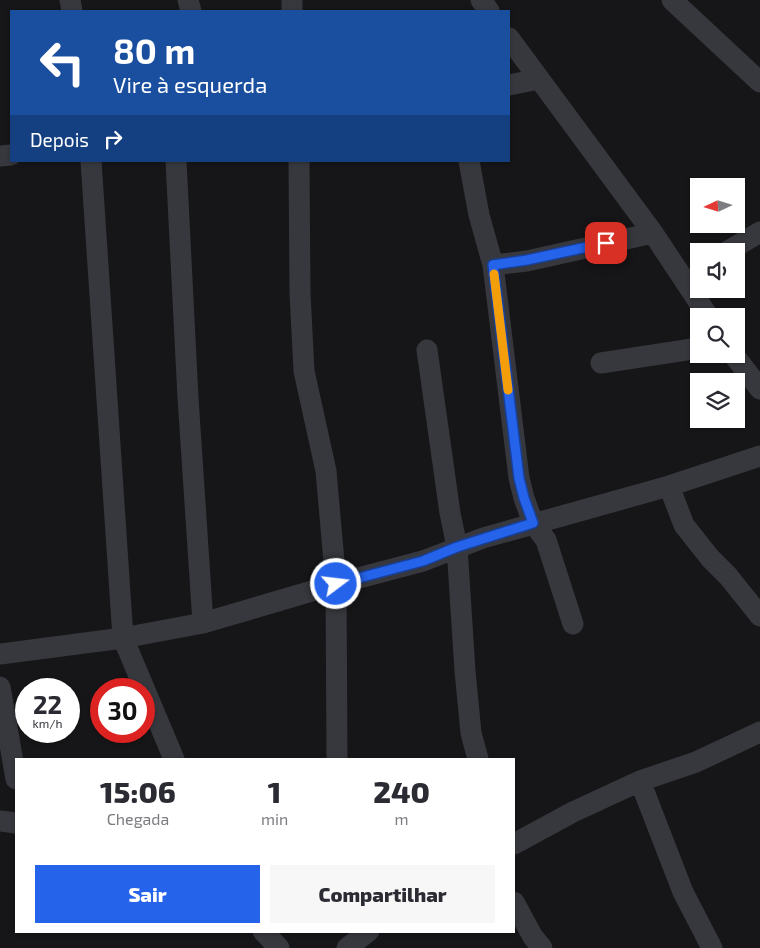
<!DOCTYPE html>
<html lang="pt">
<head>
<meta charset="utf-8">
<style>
  body { margin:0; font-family:"Exo 2",sans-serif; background:#f7f7f7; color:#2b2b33; height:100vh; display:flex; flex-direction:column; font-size:19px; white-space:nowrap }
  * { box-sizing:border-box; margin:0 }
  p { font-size:16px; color:#7c7c81 }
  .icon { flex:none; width:28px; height:28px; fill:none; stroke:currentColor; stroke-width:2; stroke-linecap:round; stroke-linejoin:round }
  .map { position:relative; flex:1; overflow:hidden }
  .sheet { position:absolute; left:15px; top:758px; width:500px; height:175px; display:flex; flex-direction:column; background:#fff; border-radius:0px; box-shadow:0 1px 4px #0004 }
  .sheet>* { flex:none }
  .hud { position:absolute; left:10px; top:10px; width:500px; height:152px; border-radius:0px; box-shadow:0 1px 4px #0004; background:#1a4fa0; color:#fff; overflow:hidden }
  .needle { width:32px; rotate:266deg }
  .buttons { position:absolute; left:690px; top:178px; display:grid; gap:10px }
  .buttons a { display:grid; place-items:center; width:55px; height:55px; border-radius:0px; background:#fff; box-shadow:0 1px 4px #0004; font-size:25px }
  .speed { position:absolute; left:15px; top:678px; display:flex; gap:10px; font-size:25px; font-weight:700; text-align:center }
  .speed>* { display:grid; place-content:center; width:65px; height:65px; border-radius:50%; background:#fff; box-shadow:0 1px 4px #0004; line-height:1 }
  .speed small { font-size:12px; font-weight:400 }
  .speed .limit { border:8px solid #d22; background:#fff; color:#111 }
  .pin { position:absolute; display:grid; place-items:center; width:42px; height:42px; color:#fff; margin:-21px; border-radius:10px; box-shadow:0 2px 8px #0006 }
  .me { position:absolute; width:55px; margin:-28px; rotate:75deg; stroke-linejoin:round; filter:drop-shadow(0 0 4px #0008) }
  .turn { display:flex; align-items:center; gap:18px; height:105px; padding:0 20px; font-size:22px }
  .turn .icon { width:65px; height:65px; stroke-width:2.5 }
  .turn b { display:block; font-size:35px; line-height:42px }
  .then { display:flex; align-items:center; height:48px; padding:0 20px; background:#0003; gap:10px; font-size:19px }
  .eta { display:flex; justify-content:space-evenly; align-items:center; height:85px; text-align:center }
  .eta b { font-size:30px; font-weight:800; line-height:35px }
  .action { display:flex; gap:10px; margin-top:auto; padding:10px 20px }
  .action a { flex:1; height:58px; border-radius:0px; background:#2563eb; color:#fff; font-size:20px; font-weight:800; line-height:58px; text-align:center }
  .action a+a { background:#f7f7f7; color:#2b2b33 }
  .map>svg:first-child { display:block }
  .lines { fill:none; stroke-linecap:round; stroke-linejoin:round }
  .minor { stroke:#37383d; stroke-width:21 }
  .route-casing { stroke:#184099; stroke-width:12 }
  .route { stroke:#2563eb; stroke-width:9 }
  .slow { stroke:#f59e0b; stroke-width:9 }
</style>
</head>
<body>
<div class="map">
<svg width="760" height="948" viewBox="0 0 760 948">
  <rect width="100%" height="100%" fill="#161618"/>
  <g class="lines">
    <path class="minor" d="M 70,0 L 72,11
      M 188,0 L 191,11
      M 292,0 L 292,11
      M 481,0 L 489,11
      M 672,0 L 760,82
      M 509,38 L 653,233 L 708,316
      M 509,85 L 539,79
      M 0,156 L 11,155
      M 91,161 L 123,638 L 174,759
      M 176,161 L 188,398 L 203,623
      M 299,161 L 300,293 L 304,371 L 326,471 L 336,584 L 337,759
      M 469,161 L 479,215 L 493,265 L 519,478 L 524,498 L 533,523 L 546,540 L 573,624
      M 728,251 L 760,232
      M 493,265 L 527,261 L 653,233
      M 427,350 L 450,513 L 457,547 L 465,671 L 471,733 L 478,759
      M 733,354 L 760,389
      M 601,363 L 699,348
      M 669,486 L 684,525 L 710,558 L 728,576 L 760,616
      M 0,654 L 123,638 L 203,623 L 336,584 L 423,561 L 483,538 L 669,486 L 760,456
      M 0,687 L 16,779
      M 640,781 L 683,892 L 712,948
      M 0,821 L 16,823
      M 514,844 L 573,812 L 640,781 L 696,762 L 760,732
      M 514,902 L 533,937 L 542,948
      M 263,931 L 279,948
      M 347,948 L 369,931"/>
  </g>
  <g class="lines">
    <g class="route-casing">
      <path id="route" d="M 336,584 L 423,561 L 457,547 L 533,523 L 524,498 L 519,478 L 493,265 L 527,260 L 606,243"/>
    </g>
    <use href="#route" class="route"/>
    <path class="slow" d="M 494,274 L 508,390"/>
  </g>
</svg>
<div class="buttons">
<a><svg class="needle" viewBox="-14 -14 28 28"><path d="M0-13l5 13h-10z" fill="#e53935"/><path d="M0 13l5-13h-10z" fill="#7c7c81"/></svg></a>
<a><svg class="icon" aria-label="sound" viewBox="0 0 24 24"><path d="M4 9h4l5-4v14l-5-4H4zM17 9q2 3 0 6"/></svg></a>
<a><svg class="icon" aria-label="search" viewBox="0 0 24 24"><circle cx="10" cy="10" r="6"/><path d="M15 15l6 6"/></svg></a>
<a><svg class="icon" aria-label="layers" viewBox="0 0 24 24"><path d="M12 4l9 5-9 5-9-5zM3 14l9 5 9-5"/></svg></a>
</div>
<div class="speed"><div>22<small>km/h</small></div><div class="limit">30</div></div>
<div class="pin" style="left:606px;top:243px;background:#d93025"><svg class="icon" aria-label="arrive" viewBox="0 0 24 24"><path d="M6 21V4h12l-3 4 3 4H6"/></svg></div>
<svg class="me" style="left:336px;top:584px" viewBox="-20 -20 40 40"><circle r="17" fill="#2563eb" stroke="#fff" stroke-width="3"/><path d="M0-11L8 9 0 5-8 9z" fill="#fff"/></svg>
<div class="hud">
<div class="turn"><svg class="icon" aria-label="left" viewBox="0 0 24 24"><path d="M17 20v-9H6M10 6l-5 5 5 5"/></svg><div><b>80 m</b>Vire à esquerda</div></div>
<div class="then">Depois<svg class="icon" aria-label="right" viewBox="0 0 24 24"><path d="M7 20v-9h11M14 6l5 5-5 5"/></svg></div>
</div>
<section class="sheet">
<div class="eta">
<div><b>15:06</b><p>Chegada</p></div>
<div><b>1</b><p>min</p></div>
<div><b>240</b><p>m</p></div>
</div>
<div class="action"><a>Sair</a><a>Compartilhar</a></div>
</section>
</div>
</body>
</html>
